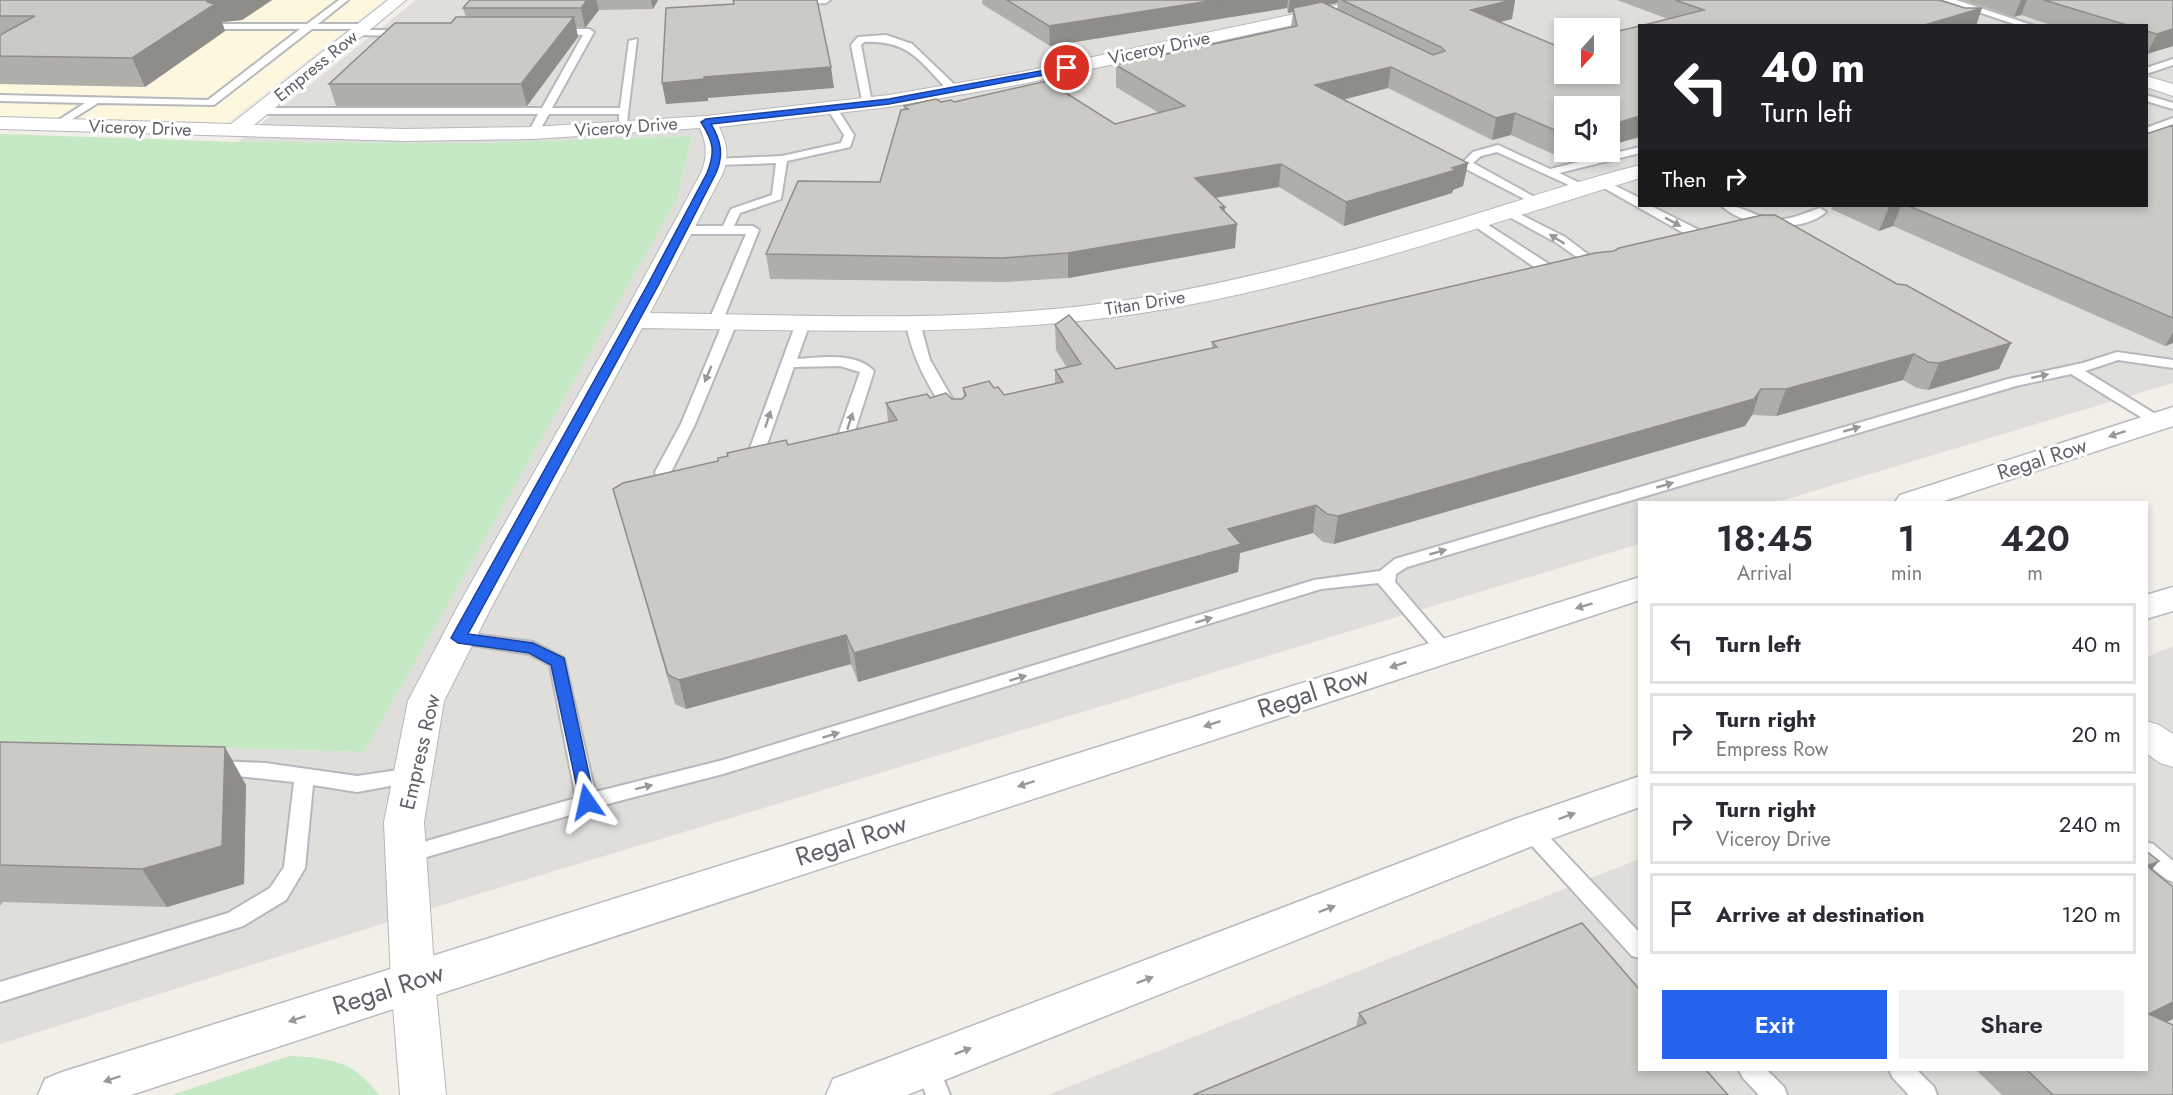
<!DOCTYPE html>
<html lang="en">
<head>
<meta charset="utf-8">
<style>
  body { margin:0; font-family:Jost,sans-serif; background:#f2f2f3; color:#2b2b33; height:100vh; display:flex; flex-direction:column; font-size:22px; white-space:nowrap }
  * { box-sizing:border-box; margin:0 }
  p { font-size:20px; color:#7c7c81 }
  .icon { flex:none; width:33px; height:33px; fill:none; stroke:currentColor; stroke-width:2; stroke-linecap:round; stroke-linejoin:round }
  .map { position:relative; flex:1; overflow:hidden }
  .sheet { position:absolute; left:1638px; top:501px; width:510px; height:570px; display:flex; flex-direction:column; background:#fff; border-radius:0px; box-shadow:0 3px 9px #0003 }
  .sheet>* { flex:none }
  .top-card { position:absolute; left:1638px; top:24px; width:510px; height:183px; border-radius:0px; box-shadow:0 3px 9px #0003; background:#202124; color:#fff; overflow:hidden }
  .needle { width:39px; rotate:201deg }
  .tools { position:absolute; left:1554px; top:18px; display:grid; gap:12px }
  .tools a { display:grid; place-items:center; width:66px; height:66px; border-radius:0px; background:#fff; box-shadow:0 3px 9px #0003; font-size:30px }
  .pin { position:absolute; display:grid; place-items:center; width:51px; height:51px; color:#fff; margin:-26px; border:3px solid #fff; border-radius:50%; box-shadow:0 2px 6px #0007 }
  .me { position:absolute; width:66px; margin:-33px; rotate:349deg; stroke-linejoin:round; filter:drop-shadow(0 0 4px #0008) }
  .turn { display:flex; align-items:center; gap:21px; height:126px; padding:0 24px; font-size:27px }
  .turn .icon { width:78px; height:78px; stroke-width:2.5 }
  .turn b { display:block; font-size:42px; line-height:51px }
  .then { display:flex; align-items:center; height:57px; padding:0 24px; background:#0003; gap:12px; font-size:22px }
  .eta { display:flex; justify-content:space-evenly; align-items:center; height:102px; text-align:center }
  .eta b { font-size:36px; font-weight:600; line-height:42px }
  .button { display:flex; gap:12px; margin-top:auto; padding:12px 24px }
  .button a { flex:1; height:69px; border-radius:0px; background:#2563eb; color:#fff; font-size:24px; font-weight:600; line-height:69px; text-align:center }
  .button a+a { background:#f2f2f3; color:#2b2b33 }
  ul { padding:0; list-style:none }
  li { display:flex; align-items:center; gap:18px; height:81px; margin:0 12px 9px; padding:0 12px; border:3px solid #e1e1e2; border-radius:0px }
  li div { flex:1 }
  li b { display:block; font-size:22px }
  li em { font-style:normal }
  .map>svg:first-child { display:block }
  .commercial { fill:#fef7e0 }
  .industrial { fill:#e0deda; fill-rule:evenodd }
  .green { fill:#c5e8c5 }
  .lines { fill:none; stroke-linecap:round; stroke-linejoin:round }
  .service-casing { stroke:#b5b8bc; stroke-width:4 }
  .minor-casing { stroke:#b5b8bc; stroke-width:2 }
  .secondary-casing { stroke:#b6babf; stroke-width:3 }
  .service { fill:#fff; fill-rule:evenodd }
  .minor { fill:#fff; fill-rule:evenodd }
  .secondary { fill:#fff; fill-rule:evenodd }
  .wall { fill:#afaea9; fill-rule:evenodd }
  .shaded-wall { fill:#8f8d8a }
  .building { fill:#cccac5; stroke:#8f8d8a; stroke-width:1.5 }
  .oneway { fill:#979a9d }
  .route { fill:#2563eb; stroke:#184099; stroke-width:1.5 }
  .labels { text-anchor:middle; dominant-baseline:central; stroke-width:6; stroke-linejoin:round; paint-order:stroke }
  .far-street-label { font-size:18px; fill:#5f6368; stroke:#fff }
  .street-label { font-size:21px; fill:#5f6368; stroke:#fff }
  .near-street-label { font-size:26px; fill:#5f6368; stroke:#fff }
</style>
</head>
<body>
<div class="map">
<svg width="2173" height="1095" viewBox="0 0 2173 1095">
  <rect width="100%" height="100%" fill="#f1efe8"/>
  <path class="commercial" d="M 0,0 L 384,0 L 225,124 L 0,118 Z"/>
  <path class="industrial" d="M 416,0 L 2173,0 L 2173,383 L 1777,502 L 1640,502 L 1639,544 L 452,902 L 0,1044 L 0,741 L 364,752 L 677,199 L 692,136 L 480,143 L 238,142 ZM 1640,26 L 2146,26 L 2146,206 L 1640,206 ZM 1564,28 L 1610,28 L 1610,74 L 1564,74 ZM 1564,106 L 1610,106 L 1610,152 L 1564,152 Z
    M 2173,646 L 2173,1095 L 1048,1095 L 1639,859 L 1640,1070 L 2146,1070 L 2147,657 Z"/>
  <path class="green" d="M 0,134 L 238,142 L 480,143 L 692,136 L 677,199 L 364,752 L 0,741 Z
    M 289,1056 C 330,1058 353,1060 379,1095 L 172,1095 Z"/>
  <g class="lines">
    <g class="service-casing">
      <path id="service" d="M 339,0 L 348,0 L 318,24 L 364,24 L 367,25 L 367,29 L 312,29 L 214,105 L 98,103 L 58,128 L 53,125 L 54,123 L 85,103 L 0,101 L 0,95 L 208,100 L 300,29 L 222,29 L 219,28 L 219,24 L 307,24 Z
        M 793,0 L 830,0 L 826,3 L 795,5 L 791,2 Z
        M 1943,0 L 1956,0 L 2035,26 L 2020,26 Z
        M 556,29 L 589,29 L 594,32 L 552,108 L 620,108 L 629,41 L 637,39 L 627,122 L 619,122 L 619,114 L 549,114 L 537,135 L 533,136 L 528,133 L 538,114 L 260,114 L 255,111 L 260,108 L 542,108 L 583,35 L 553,34 L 553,30 Z
        M 357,30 L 405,30 L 410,33 L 405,36 L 354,35 L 354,31 Z
        M 886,35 L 912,44 L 958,88 L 958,92 L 950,92 C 920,62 910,40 864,42 L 861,45 L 872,103 L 863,105 L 851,45 L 858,37 Z
        M 2173,59 L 2173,65 L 2146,74 L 2146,68 Z
        M 2146,95 L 2173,103 L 2173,109 L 2146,101 Z
        M 831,104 L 835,105 L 854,135 L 850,147 L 787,161 L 781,199 L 740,213 L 734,226 L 753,226 L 759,230 L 723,320 L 721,323 L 711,323 L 709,320 L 746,234 L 683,234 L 677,230 L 683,226 L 723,226 L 731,209 L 772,195 L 776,163 L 716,165 L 711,162 L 716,159 L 782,156 L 841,143 L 844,135 L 826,107 Z
        M 2173,118 L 2173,125 L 2146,135 L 2146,128 Z
        M 1498,145 L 1550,169 L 1640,147 L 1640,153 L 1559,173 L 1586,186 L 1586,190 L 1582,191 L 1497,152 L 1481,156 L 1473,163 L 1540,200 L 1542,202 L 1536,205 L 1466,169 L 1462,163 L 1473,152 Z
        M 1601,179 L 1640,198 L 1640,206 L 1651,206 L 1717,239 L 1711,243 L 1698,241 L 1597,184 L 1595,182 Z
        M 1722,206 C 1741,204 1754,217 1773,219 C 1790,221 1804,213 1820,208 L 1826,212 C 1802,234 1745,228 1722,206 Z
        M 1506,207 L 1565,237 L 1606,268 L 1604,271 L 1596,271 L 1557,243 L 1502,213 L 1500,211 Z
        M 1474,216 L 1566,275 L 1560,279 L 1543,273 L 1470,223 L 1470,217 Z
        M 731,316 L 738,320 L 695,424 L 671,472 L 671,478 L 681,482 L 683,485 L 675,490 L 658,484 L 655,472 L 681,424 L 724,320 Z
        M 803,319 L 810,323 L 797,359 C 820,357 857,352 874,371 L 851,443 L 840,453 L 830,453 L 827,450 L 836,441 L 860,372 L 840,366 L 794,367 L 759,467 L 756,470 L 746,470 L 743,467 L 796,323 Z
        M 913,319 L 920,323 L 930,360 L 961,414 L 959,417 L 949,417 C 929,388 912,358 906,323 Z
        M 2117,352 L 2173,360 L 2173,368 L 2118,360 L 2085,371 L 2162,418 L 2164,421 L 2162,424 L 2152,424 L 2071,374 L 2016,386 L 1407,567 L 1396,574 L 1395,582 L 1450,646 L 1453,650 L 1450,654 L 1444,656 L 1438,654 L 1378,583 L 1321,589 L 723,774 L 615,802 L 406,863 L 399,861 L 396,855 L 399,849 L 406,847 L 576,798 L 550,665 L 529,654 L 452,642 L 449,638 L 452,634 L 458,632 L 533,642 L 564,658 L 595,792 L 723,760 L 1314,580 L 1380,571 L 1395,559 L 2008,379 L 2083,363 Z
        M 217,761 L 265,763 L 357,776 L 412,768 L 419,770 L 422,775 L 419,780 L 412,782 L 357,792 L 313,785 L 305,868 L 286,900 L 243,926 L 0,1002 L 0,982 L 228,913 L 270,888 L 284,867 L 294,782 L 210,773 L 207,768 L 210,763 Z
        M 1530,822 L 1537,824 L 1640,933 L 1640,958 L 1632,956 L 1523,836 L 1520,830 L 1523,824 Z
        M 2146,842 L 2153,844 L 2173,861 L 2173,882 L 2166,879 L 2146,863 Z
        M 927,1055 L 935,1058 L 950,1095 L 926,1095 L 915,1066 L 919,1058 Z
        M 1739,1070 L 1767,1070 L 1784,1087 L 1787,1095 L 1759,1095 L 1743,1078 Z
        M 1889,1070 L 1917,1070 L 1934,1087 L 1937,1095 L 1909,1095 L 1893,1078 Z"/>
    </g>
    <g class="minor-casing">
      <path id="minor" d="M 388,0 L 406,0 L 254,125 L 404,129 L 533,127 L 706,116 L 889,95 L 1022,72 L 1361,0 L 1392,0 L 1384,5 L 1022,84 L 889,107 L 719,127 C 727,143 729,155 723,173 L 650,313 C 815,315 983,325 1146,297 C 1249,279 1350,252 1450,222 C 1513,203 1576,181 1640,165 L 1640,178 C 1476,228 1312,286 1142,313 C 977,338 809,330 642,328 L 492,606 L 444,701 L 424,822 L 435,981 L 446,1095 L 400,1095 L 391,981 L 384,822 L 408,701 L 458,606 L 621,320 L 701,173 C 708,156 707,144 700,128 L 533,139 L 404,141 L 0,129 L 0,117 L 231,124 Z
        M 2146,76 L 2173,84 L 2173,96 L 2146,87 Z
        M 2146,721 L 2159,725 L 2173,734 L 2173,767 L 2160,763 L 2146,753 Z"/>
    </g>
    <g class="secondary-casing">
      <path id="secondary" d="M 2173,407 L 2173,426 L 1941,502 L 1895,502 L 1900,495 Z
        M 1640,577 L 1640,600 L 131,1095 L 38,1095 L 45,1079 L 62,1072 Z
        M 2173,587 L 2173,611 L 2146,619 L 2146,595 Z
        M 1640,776 L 1640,807 L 1545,841 L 907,1095 L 826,1095 L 833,1079 L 1515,819 Z"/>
    </g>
    <use href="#service" class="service"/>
    <use href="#minor" class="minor"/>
    <use href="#secondary" class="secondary"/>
  </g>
  <path class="wall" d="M 0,0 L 272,0 L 242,20 L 222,22 L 225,31 L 145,87 L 0,84 Z
    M 470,0 L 658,0 L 653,9 L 599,10 L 585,28 L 576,28 L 578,37 L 527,106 L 336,106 L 329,84 L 451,23 L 466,17 L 463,8 Z
    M 982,0 L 1515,0 L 1512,19 L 1500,22 L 1564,74 L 1640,26 L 1640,137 L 1610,145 L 1610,106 L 1564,106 L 1564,152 L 1589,152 L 1564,159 L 1511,135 L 1492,140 L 1388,88 L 1343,100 L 1468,163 L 1463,186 L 1453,190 L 1452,193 L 1344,226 L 1279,187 L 1216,198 L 1224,211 L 1235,248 L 1068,278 L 1004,282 L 770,279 L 766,254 L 880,182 L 905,110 L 904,106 L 941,102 L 954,102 L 1115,124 L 1159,113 L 1116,87 L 1116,65 L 1291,27 L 1293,12 L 1288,13 L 1287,8 L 1050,46 L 982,4 ZM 1335,3 L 1338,3 L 1337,9 L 1328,5 Z
    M 1617,0 L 1939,0 L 1668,19 Z
    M 1963,0 L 2173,0 L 2173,46 L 2146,54 L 2146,26 L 2054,26 L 2021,15 L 2014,17 Z
    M 2173,125 L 2173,343 L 2165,346 L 1893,226 L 1879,231 L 1831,209 L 1832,206 L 2146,206 Z
    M 1595,253 L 1999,369 L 1928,390 L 1917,388 L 1903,380 L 1776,416 L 1752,415 L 1745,426 L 1334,544 L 1323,542 L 1313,533 L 1240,553 L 1238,572 L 858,682 L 851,664 L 686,709 L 675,704 L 613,489 L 718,461 L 888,422 L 886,403 L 930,398 L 962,399 L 964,398 L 963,388 L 994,388 L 1004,395 L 1055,384 L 1055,370 L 1067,368 L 1056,350 L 1055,325 L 1116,369 L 1212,348 L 1212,342 Z
    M 0,742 L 246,785 L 244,884 L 167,907 L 3,902 L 0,906 Z
    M 2152,870 L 2173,887 L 2173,1019 L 2166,1022 L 2173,1095 L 2002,1095 L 1976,1070 L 2146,1070 Z
    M 1359,1013 L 1728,1095 L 1356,1027 Z"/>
  <path class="shaded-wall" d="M 207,0 L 272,0 L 242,20 L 222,22 L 225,31 L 145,87 L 132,58 L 207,2 Z
    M 587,0 L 596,0 L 599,10 L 585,28 L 581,8 Z
    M 651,0 L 658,0 L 653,9 Z
    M 1216,0 L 1288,0 L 1287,8 L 1050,46 L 1049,26 Z
    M 1290,0 L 1338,0 L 1338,3 L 1294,12 L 1293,8 L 1293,12 L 1288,13 Z
    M 1512,0 L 1515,0 L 1512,19 L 1467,30 L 1471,10 Z
    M 2021,0 L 2027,0 L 2021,15 L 2014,17 Z
    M 1982,8 L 1976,26 L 1921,26 Z
    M 574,17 L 578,37 L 527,106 L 521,84 Z
    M 2173,29 L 2173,46 L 2147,54 L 2157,34 Z
    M 831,67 L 834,88 L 708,98 L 708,101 L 666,104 L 662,83 L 704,77 Z
    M 1391,67 L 1388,88 L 1313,107 L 1315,85 Z
    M 1515,113 L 1511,135 L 1492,140 L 1496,118 Z
    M 1640,116 L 1640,137 L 1610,145 L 1610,125 Z
    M 1565,152 L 1589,152 L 1564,159 Z
    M 1468,163 L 1463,186 L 1453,190 L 1452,193 L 1344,226 L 1346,202 Z
    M 1281,164 L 1279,187 L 1194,201 L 1195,178 Z
    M 1894,206 L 1901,206 L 1893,226 L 1879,231 L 1889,207 Z
    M 1220,207 L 1225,207 L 1223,227 L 1237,224 L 1235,248 L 1068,278 L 1068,253 Z
    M 2173,332 L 2173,343 L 2165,346 Z
    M 2011,343 L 1999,369 L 1928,390 L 1939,363 Z
    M 1914,354 L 1903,380 L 1776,416 L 1786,389 Z
    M 1761,389 L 1752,415 L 1745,426 L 1334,544 L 1338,516 Z
    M 1316,505 L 1313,533 L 1240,553 L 1238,572 L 858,682 L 854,653 L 1228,529 Z
    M 846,635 L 851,664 L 686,709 L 679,680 Z
    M 225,747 L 246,785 L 244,884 L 167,907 L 142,869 Z
    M 2159,861 L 2146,877 L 2147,866 Z
    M 2173,1002 L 2173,1019 L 2146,1032 L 2149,1014 Z"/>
  <path class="building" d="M 0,0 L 207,0 L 207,2 L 215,4 L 132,58 L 0,56 L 0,35 L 35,16 L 0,16 Z
    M 470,0 L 587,0 L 581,8 L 463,8 Z
    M 733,0 L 817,0 L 831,67 L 704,77 L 704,79 L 662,83 L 666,8 L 734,4 Z
    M 1007,0 L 1216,0 L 1049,26 Z
    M 1342,0 L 1512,0 L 1471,10 L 1564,49 L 1564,74 L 1610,74 L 1610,33 L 1640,26 L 1640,116 L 1610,125 L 1610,106 L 1564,106 L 1564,134 L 1515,113 L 1496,118 L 1391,67 L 1315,85 L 1468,163 L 1452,168 L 1456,170 L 1346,202 L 1281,164 L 1195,178 L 1225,207 L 1220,207 L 1237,224 L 1068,253 L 1003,258 L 766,254 L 798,181 L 880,182 L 901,110 L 908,109 L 904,106 L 936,99 L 941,102 L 951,100 L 954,102 L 1047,81 L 1115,124 L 1185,106 L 1116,65 L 1297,26 L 1293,8 L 1322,2 L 1433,55 L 1445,51 L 1441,47 Z
    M 1675,0 L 1939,0 L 1965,8 L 1982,8 L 1921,26 L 1640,26 L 1704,10 Z
    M 2044,0 L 2173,0 L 2173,29 L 2157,34 L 2146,31 L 2146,26 L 2130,26 Z
    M 456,17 L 574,17 L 521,84 L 329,84 L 395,23 L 451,23 Z
    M 2173,125 L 2173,318 L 1909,206 L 2146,206 L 2146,134 Z
    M 1762,215 L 1775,215 L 1897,284 L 1906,285 L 2011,343 L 1939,363 L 1928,362 L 1914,354 L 1786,389 L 1761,389 L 1754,399 L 1338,516 L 1327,514 L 1316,505 L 1228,529 L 1241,544 L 854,653 L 846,635 L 679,680 L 668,675 L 613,489 L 623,483 L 718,461 L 718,458 L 728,456 L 727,453 L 786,440 L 788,445 L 897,420 L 886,403 L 927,394 L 930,398 L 946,393 L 952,399 L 962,399 L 966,395 L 963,388 L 989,381 L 994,388 L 998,387 L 1004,395 L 1063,382 L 1055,370 L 1081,364 L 1055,325 L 1069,315 L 1116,369 L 1217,347 L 1212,342 L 1595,253 L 1614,251 L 1619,248 Z
    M 0,742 L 225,747 L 222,846 L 142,869 L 0,865 Z
    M 2146,851 L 2159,861 L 2147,866 L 2173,887 L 2173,1002 L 2149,1014 L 2173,1025 L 2173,1095 L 2053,1095 L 2027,1070 L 2146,1070 Z
    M 1582,923 L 1640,990 L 1640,1070 L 1706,1070 L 1728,1095 L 1193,1095 L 1366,1023 L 1359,1013 Z"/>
  <defs><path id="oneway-solid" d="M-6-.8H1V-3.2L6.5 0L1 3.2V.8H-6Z" transform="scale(1.5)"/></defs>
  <g class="oneway">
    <use href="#oneway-solid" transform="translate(1673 222) rotate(29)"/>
    <use href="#oneway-solid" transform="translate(1557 239) rotate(-148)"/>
    <use href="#oneway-solid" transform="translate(708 374) rotate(113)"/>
    <use href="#oneway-solid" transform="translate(2040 376) rotate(-12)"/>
    <use href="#oneway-solid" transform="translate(768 419) rotate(-72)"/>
    <use href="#oneway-solid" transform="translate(850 421) rotate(-72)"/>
    <use href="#oneway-solid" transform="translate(1852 429) rotate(-16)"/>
    <use href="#oneway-solid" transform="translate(2117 434) rotate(162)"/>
    <use href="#oneway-solid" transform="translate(1665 485) rotate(-16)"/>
    <use href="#oneway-solid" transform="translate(1438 552) rotate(-16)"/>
    <use href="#oneway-solid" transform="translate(1584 606) rotate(163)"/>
    <use href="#oneway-solid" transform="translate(1204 620) rotate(-17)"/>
    <use href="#oneway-solid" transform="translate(1398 665) rotate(162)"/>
    <use href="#oneway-solid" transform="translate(1018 678) rotate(-17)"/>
    <use href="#oneway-solid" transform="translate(1212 724) rotate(162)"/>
    <use href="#oneway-solid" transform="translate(831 735) rotate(-17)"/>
    <use href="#oneway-solid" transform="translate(1026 784) rotate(162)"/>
    <use href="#oneway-solid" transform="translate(644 787) rotate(-14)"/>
    <use href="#oneway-solid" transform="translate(1567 816) rotate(-20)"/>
    <use href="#oneway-solid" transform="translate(1327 909) rotate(-21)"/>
    <use href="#oneway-solid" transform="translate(1145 980) rotate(-21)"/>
    <use href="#oneway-solid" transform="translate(297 1019) rotate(162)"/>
    <use href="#oneway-solid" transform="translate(963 1051) rotate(-21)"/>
    <use href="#oneway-solid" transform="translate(112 1079) rotate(162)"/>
  </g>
  <path class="route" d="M 1067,66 L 1070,66 L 1070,70 L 889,104 L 711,124 C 721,141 724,154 716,173 L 659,284 L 468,634 L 533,643 L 564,658 L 595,802 L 593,807 L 587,809 L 581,807 L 551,665 L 529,653 L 458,643 L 451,638 L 648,284 L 707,173 C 716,151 713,141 701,122 L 706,119 L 889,99 Z"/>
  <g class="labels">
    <g class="far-street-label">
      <text transform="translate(1159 48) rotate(-12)">Viceroy Drive</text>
      <text transform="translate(316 66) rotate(-39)">Empress Row</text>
      <text transform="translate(626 127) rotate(-4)">Viceroy Drive</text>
      <text transform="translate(140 128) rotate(2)">Viceroy Drive</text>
      <text transform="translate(1145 303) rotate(-9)">Titan Drive</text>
    </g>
    <g class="street-label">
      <text transform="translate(2042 459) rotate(-18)">Regal Row</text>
      <text transform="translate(420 752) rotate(-77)">Empress Row</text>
    </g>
    <g class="near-street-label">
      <text transform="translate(1313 692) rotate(-18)">Regal Row</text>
      <text transform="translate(851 840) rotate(-18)">Regal Row</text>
      <text transform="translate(388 989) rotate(-18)">Regal Row</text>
    </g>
  </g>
</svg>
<div class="tools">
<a><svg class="needle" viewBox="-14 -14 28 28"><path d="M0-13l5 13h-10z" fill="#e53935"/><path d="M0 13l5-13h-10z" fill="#7c7c81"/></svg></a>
<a><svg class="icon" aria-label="sound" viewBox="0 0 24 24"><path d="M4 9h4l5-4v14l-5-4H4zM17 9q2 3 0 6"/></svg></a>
</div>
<div class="pin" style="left:1067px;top:68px;background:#d93025"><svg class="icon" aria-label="arrive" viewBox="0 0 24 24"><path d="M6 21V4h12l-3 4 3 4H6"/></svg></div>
<svg class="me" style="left:587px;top:802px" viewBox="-20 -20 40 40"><path d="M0-17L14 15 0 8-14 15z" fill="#2563eb" stroke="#fff" stroke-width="4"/></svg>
<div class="top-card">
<div class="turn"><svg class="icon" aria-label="left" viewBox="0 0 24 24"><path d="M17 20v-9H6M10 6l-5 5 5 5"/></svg><div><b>40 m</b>Turn left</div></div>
<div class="then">Then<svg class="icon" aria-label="right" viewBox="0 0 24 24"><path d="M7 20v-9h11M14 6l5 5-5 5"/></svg></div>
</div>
<section class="sheet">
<div class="eta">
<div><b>18:45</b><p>Arrival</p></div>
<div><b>1</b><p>min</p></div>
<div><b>420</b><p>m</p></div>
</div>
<ul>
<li><svg class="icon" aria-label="left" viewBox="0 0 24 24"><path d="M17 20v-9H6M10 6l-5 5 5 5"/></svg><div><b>Turn left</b></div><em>40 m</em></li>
<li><svg class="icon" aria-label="right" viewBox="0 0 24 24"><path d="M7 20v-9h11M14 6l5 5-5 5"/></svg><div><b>Turn right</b><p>Empress Row</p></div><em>20 m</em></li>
<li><svg class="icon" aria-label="right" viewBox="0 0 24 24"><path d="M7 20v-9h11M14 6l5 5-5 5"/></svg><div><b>Turn right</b><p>Viceroy Drive</p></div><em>240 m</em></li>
<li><svg class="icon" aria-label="arrive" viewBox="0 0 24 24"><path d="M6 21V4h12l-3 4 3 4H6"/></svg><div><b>Arrive at destination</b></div><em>120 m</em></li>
</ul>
<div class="button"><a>Exit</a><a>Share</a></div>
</section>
</div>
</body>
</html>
